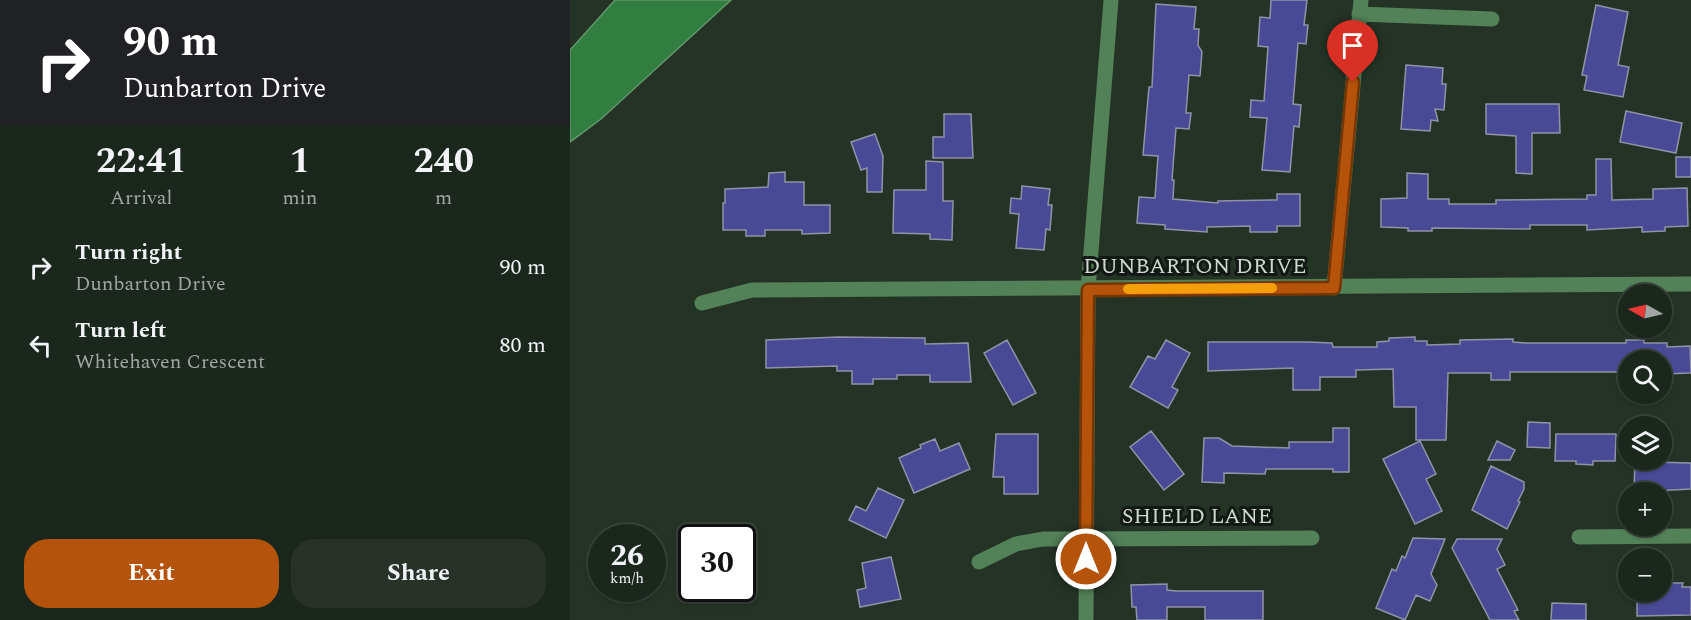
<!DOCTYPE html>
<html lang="en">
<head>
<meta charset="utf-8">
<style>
  body { margin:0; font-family:Spectral,serif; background:#283229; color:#f1f3f6; height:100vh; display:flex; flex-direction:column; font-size:22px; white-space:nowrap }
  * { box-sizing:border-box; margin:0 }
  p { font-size:20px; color:#a0a5a3 }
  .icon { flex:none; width:33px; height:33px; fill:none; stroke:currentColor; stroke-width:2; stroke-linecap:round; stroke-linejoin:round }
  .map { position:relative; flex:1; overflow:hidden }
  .panel { display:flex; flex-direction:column; background:#1b261c; width:570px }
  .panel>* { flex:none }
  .guide { background:#202124; color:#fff; overflow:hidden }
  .needle { width:39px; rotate:278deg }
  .tools { position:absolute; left:1048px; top:284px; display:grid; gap:12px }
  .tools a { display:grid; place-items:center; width:54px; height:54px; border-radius:50%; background:#1b261c; box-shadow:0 2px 4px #0004,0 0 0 2px #39433b; font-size:30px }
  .speed { position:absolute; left:18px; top:524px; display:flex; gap:12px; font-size:30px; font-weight:700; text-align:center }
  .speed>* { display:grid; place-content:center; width:78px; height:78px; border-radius:50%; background:#1b261c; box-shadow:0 2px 4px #0004,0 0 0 2px #39433b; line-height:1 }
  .speed small { font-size:15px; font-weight:400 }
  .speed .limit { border:3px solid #111; border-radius:9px; background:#fff; color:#111 }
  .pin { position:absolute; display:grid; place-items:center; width:51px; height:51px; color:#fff; margin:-62px -26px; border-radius:50% 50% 50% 0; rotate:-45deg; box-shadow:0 0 6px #0007 }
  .pin .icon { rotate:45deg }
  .me { position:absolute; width:66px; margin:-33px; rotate:0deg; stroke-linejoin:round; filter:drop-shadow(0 0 4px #0008) }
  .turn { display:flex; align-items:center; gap:21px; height:126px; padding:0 24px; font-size:27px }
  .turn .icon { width:78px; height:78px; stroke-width:2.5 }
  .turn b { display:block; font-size:42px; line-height:51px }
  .eta { display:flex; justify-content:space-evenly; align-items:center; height:102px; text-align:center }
  .eta b { font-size:36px; font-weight:700; line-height:42px }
  .button { display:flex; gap:12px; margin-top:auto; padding:12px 24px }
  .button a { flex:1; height:69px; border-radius:24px; background:#b45309; color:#fff; font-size:24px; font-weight:700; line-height:69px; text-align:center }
  .button a+a { background:#283229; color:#f1f3f6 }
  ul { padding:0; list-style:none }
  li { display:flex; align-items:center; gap:18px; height:78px; padding:0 24px }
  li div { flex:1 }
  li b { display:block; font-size:22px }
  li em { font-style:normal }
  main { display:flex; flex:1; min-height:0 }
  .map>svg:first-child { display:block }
  .water { fill:#327e40; stroke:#60986b; stroke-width:1.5 }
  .building { fill:#494a95; stroke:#9093a7; stroke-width:1.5 }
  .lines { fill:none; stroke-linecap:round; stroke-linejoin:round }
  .minor { stroke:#538158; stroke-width:15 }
  .route-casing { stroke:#753606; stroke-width:15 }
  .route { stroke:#b45309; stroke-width:10 }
  .slow { stroke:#f59e0b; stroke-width:10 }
  .labels { text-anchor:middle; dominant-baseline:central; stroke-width:6; stroke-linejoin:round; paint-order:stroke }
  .street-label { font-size:22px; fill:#cdd6ce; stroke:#121813 }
</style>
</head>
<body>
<main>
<section class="panel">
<div class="guide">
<div class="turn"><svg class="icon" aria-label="right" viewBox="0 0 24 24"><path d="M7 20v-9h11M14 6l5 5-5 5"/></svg><div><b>90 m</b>Dunbarton Drive</div></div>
</div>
<div class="eta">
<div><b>22:41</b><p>Arrival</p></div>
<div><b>1</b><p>min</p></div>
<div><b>240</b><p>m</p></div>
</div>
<ul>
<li><svg class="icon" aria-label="right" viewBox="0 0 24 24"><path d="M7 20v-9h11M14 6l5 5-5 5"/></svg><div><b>Turn right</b><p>Dunbarton Drive</p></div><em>90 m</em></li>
<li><svg class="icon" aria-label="left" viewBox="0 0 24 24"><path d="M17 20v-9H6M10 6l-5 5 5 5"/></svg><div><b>Turn left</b><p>Whitehaven Crescent</p></div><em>80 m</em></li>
</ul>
<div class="button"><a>Exit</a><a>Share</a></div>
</section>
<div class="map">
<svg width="1121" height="620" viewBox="0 0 1121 620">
  <rect width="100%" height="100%" fill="#243326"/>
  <path class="water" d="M 45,0 L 161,0 L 31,119 L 0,142 L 0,50 Z"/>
  <path class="building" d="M 701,0 L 737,0 L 734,25 L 738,25 L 736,44 L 728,43 L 723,104 L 731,105 L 729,127 L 724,126 L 720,172 L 692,170 L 697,118 L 680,117 L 681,100 L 694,101 L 698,47 L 688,46 L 690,17 L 700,18 Z
    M 586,4 L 626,7 L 624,29 L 629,29 L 628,45 L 632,52 L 630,76 L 619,75 L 616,113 L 621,113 L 619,129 L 606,128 L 602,180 L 604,180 L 603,199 L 648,203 L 648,201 L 707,200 L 707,194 L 730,194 L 730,226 L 707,226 L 707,232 L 680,232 L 680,226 L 637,227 L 637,232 L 595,229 L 595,225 L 567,223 L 569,197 L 585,198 L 588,156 L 573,155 L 579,87 L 582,87 Z
    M 1026,5 L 1058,12 L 1048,65 L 1059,67 L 1053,97 L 1014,90 L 1017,76 L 1012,75 Z
    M 836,65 L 873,68 L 872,84 L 876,84 L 874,110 L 865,109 L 868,121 L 861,120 L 860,131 L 831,129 Z
    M 916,104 L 989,104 L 990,133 L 962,133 L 962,174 L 946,173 L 946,136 L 916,134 Z
    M 1056,111 L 1112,123 L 1106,153 L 1050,142 Z
    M 374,114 L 401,114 L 403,158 L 363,158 L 363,137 L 374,137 Z
    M 305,134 L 313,156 L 312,192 L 297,192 L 297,168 L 291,170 L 281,142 Z
    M 1106,157 L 1121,157 L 1121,177 L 1106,177 Z
    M 1026,159 L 1041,159 L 1042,200 L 1083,199 L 1083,189 L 1117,188 L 1118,226 L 1095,227 L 1095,231 L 1072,232 L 1072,227 L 1017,230 L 1017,225 L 960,225 L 960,229 L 862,228 L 862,231 L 838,231 L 838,228 L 811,227 L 811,199 L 837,198 L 837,173 L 858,174 L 858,199 L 879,199 L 879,204 L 926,204 L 926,200 L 1017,199 L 1017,195 L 1026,195 Z
    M 356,161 L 373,162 L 373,201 L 383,201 L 382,240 L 360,239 L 360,234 L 323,233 L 324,190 L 356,190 Z
    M 215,172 L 215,182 L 234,182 L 234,205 L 260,205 L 260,233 L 232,234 L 232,230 L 195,230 L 195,236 L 176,236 L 176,230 L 153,230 L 153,203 L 155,203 L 155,189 L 198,187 L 199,173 Z
    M 452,186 L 480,189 L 478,205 L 482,205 L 480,230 L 476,229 L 474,250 L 446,248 L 449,214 L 440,213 L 441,198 L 451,199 Z
    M 268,337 L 355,338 L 355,344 L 398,343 L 401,382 L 360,382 L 360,375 L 327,375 L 327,379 L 303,379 L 303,384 L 282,384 L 282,371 L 267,371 L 267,366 L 196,368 L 196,340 Z
    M 845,337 L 845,341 L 857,341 L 857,345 L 890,344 L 890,340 L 943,339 L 943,342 L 956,343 L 1056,343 L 1056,340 L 1074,340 L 1074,343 L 1097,343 L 1097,347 L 1120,346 L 1121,373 L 1092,374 L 1092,360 L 1059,360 L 1059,372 L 940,372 L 940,380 L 921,380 L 921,373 L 878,373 L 876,440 L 846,440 L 846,407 L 824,407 L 823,369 L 786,370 L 786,377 L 750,377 L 750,390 L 723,390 L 723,368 L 638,371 L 638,342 L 738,342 L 762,343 L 763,347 L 807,347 L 807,342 L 819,341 L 819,338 Z
    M 437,340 L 466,393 L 443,405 L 414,353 Z
    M 596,340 L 620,353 L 602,387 L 608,390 L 598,408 L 560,387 L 578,356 L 585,359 Z
    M 958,422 L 980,423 L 980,448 L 957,447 Z
    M 763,428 L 779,428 L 779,472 L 763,472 L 763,469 L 696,469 L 695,474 L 654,473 L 654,483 L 632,482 L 634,438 L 649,438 L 662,446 L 719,448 L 719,442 L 763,442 Z
    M 581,431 L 614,474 L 594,490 L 560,447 Z
    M 426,434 L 468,434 L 468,494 L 434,494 L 434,477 L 423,477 Z
    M 986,434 L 1046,434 L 1045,461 L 1023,461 L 1023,465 L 1006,464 L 1006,461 L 985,461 Z
    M 365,439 L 370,451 L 389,443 L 400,469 L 344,493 L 329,458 L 351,448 L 350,445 Z
    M 850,441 L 866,474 L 856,479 L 872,511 L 845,524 L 813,459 Z
    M 927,441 L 945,450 L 940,460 L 918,460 Z
    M 1065,459 L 1081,459 L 1081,462 L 1121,463 L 1121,489 L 1064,492 Z
    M 921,466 L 954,482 L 954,489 L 948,501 L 950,502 L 937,529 L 902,510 Z
    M 308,488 L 334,500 L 316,538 L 279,520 L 286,506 L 296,511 Z
    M 843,538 L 875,539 L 861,574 L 867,585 L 860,601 L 846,595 L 835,620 L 806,608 L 822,569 L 826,571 L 832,556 L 835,558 Z
    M 887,539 L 932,539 L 927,549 L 935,565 L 927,569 L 948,610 L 944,611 L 949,620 L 920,620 L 882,548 Z
    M 321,557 L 331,599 L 290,607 L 287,590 L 296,588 L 292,563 Z
    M 1092,583 L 1113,583 L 1112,587 L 1121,587 L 1121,615 L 1067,616 L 1067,591 L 1092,591 Z
    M 597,584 L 597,590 L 606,591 L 693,591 L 693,620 L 635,620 L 635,607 L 597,607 L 597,620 L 567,620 L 566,607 L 562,607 L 561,585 Z
    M 982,603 L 1016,604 L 1016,620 L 981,620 Z"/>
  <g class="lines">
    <path class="minor" d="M 789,14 L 922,19
      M 764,288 L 791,0
      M 132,303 L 182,290 L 1121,284
      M 1009,537 L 1121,536
      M 409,562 L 446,544 L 473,539 L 742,538
      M 516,620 L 518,289 L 541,0"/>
  </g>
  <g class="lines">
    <g class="route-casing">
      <path id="route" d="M 516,559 L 518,290 L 764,288 L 783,82"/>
    </g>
    <use href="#route" class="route"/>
    <path class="slow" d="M 558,289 L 702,288"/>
  </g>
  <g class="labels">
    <g class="street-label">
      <text x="625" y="266">DUNBARTON DRIVE</text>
      <text x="627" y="516">SHIELD LANE</text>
    </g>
  </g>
</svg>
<div class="tools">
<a><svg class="needle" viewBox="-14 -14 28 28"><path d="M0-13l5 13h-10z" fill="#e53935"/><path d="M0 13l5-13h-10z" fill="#a0a5a3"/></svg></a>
<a><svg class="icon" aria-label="search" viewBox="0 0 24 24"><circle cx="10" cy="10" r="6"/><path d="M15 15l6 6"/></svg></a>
<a><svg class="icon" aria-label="layers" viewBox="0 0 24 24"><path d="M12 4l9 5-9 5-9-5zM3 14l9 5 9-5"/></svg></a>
<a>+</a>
<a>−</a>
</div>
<div class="speed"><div>26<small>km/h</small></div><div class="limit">30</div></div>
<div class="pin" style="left:783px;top:82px;background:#d93025"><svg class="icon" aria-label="arrive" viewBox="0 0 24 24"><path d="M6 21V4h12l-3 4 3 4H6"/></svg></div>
<svg class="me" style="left:516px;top:559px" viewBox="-20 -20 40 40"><circle r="17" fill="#b45309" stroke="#fff" stroke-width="3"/><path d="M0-11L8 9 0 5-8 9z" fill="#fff"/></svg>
</div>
</main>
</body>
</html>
